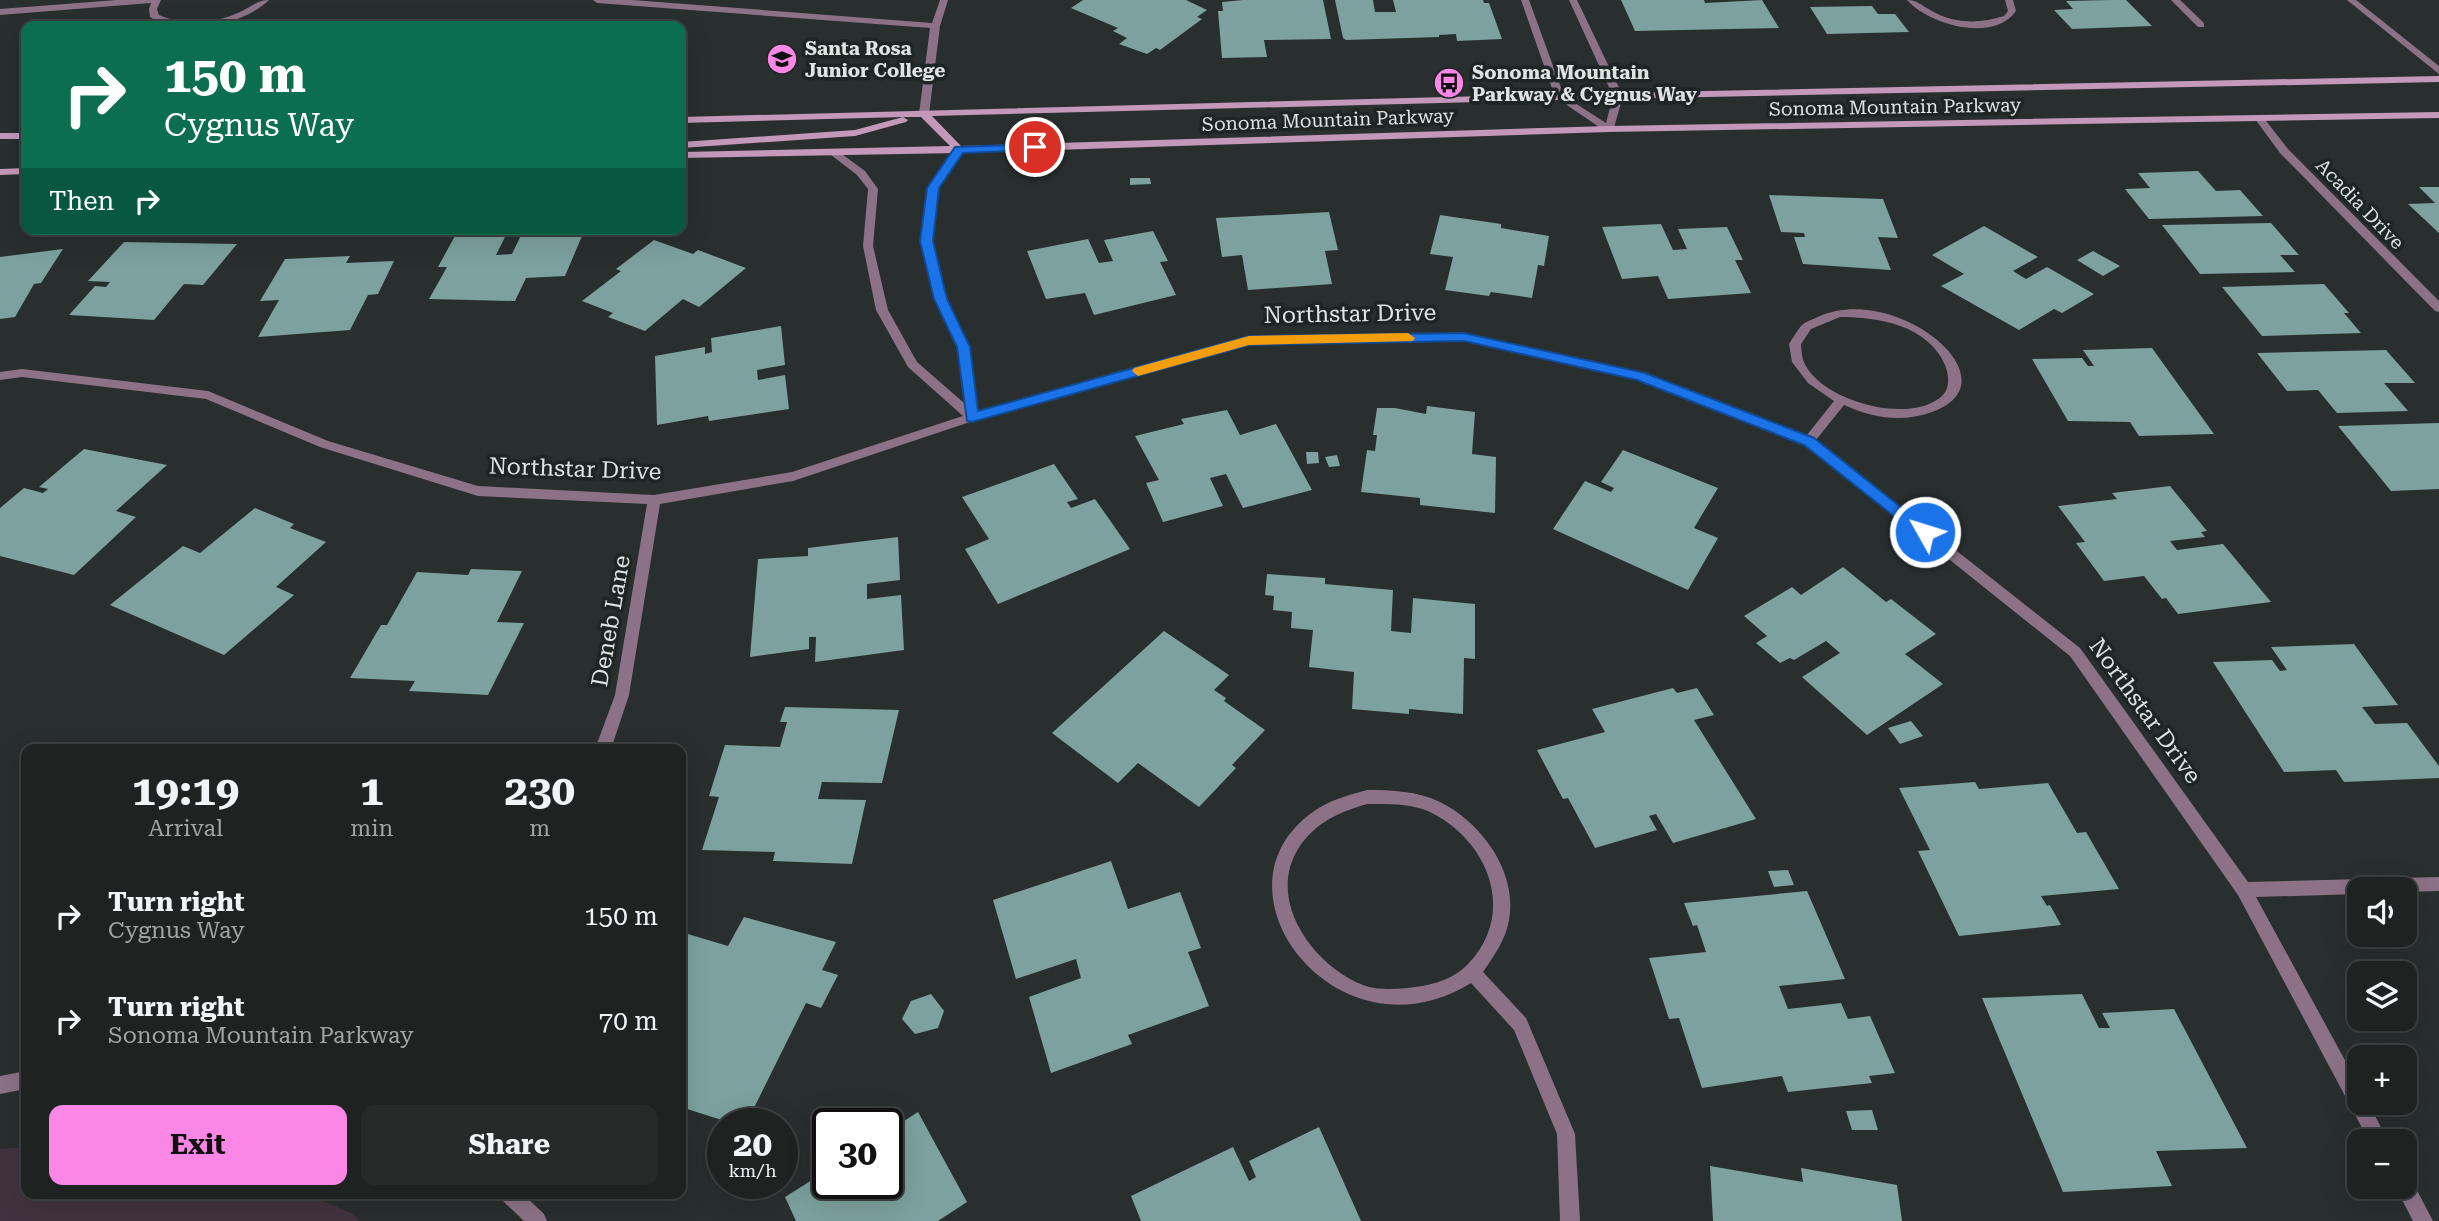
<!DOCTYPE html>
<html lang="en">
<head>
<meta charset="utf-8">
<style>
  body { margin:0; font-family:"Roboto Serif",serif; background:#262b2a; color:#f1f3f6; height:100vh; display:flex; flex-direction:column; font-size:26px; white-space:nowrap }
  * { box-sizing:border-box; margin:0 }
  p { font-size:23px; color:#a1a4a5 }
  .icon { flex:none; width:38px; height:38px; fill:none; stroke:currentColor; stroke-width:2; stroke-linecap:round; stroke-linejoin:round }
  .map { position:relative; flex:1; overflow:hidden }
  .details { position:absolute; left:21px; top:744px; width:665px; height:455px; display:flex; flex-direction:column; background:#1e2322; border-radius:14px; box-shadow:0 7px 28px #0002,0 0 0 2px #3c4040 }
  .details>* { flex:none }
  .banner { position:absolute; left:21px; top:21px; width:665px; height:214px; border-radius:14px; box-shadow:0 7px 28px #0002,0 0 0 2px #3c4040; background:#0b6e4f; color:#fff; overflow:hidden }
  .tools { position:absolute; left:2347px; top:877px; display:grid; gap:14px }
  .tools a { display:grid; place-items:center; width:70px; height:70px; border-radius:14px; background:#1e2322; box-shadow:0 7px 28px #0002,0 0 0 2px #3c4040; font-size:35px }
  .speed { position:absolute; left:707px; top:1108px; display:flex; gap:14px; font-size:35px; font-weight:700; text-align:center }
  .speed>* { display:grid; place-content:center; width:91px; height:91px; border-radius:50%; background:#1e2322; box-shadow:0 7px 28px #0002,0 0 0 2px #3c4040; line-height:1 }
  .speed small { font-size:18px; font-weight:400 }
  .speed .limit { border:4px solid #111; border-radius:10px; background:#fff; color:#111 }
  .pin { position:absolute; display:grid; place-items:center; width:60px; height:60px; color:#fff; margin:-30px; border:4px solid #fff; border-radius:50%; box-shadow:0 2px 7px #0007 }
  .me { position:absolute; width:77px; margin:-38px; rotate:309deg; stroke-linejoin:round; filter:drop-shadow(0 0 5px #0008) }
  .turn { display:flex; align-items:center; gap:24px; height:147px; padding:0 28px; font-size:32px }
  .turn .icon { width:91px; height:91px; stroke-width:2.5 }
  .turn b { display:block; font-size:49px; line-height:60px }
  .then { display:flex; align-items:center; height:66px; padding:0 28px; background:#0003; gap:14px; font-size:26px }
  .eta { display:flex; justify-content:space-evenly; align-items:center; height:119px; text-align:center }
  .eta b { font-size:42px; font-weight:700; line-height:49px }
  .primary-button { display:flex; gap:14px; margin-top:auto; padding:14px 28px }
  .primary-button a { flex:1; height:80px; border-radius:14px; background:#fa87e6; color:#111; font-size:28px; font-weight:700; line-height:80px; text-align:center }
  .primary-button a+a { background:#262b2a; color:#f1f3f6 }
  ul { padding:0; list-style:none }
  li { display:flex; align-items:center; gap:21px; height:105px; padding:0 28px }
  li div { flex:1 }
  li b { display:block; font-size:26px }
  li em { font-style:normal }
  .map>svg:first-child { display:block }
  .green { fill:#42323f }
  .building { fill:#7ca19e }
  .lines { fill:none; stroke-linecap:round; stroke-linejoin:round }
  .service { fill:#8d7287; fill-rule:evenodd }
  .minor { fill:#8d7287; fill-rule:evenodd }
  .secondary { fill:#c398ba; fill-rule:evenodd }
  .route { fill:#1a73e8; stroke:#114b97; stroke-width:2 }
  .slow { fill:#f59e0b }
  .labels { text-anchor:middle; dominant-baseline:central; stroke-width:7; stroke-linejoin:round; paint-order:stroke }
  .far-poi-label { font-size:19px; font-weight:bold; fill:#dfe4e3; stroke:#1e2525; text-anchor:start }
  .far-street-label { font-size:19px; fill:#dfe4e3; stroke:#1e2525 }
  .street-label { font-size:23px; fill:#dfe4e3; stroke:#1e2525 }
</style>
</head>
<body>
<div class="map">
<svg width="2439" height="1221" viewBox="0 0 2439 1221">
  <rect width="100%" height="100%" fill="#282f2e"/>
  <path class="green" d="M 26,1147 L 26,1194 L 308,1194 L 353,1214 L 360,1221 L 0,1221 L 0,1149 Z"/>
  <path class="building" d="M 1083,0 L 1186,0 L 1207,10 L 1197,17 L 1202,19 L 1160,50 L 1156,48 L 1147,54 L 1119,44 L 1127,38 L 1113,31 L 1118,28 L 1071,8 Z
    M 1243,0 L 1323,0 L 1331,39 L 1264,40 L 1267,57 L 1222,58 L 1218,11 L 1223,11 L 1222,2 Z
    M 1335,0 L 1373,0 L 1375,12 L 1396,12 L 1393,0 L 1483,0 L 1484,3 L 1489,3 L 1502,39 L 1457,41 L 1456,34 L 1439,35 L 1439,37 L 1346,40 L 1343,38 Z
    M 1621,0 L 1704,0 L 1705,3 L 1762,0 L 1779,28 L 1635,31 Z
    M 2110,0 L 2126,0 L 2152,26 L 2072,29 L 2054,10 L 2073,9 L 2066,1 Z
    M 1872,6 L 1878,14 L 1895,14 L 1909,32 L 1827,34 L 1810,7 Z
    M 2198,171 L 2216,191 L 2240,190 L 2263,216 L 2149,219 L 2125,189 L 2150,188 L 2138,173 Z
    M 1130,178 L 1150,178 L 1151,184 L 1130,185 Z
    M 2419,187 L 2439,187 L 2439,233 L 2408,204 L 2435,203 Z
    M 1769,195 L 1883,199 L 1898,238 L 1878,237 L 1891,270 L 1803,264 L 1794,237 L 1805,237 L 1804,233 L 1781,232 Z
    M 1329,212 L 1338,250 L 1325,251 L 1332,284 L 1248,290 L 1242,255 L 1222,257 L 1216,218 Z
    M 1440,215 L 1501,224 L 1501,228 L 1549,236 L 1544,266 L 1538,265 L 1532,298 L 1491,292 L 1489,296 L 1445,290 L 1453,257 L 1430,254 Z
    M 2271,223 L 2299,255 L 2280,255 L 2295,272 L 2200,274 L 2162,225 Z
    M 1661,224 L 1673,250 L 1687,249 L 1678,229 L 1727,227 L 1743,260 L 1735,260 L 1751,293 L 1668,299 L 1658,276 L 1622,279 L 1602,227 Z
    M 1984,226 L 2038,257 L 2013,271 L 2026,279 L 2047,267 L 2094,294 L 2062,313 L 2054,309 L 2019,330 L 1941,286 L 1964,274 L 1932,255 Z
    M 524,229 L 585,229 L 565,276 L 526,278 L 515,301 L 429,299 L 447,267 L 438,267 L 456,234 L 507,233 L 496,255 L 512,254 Z
    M 1153,231 L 1168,261 L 1160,262 L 1176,295 L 1094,315 L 1085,293 L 1046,299 L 1027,251 L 1088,239 L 1099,263 L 1113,261 L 1104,240 Z
    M 654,240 L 693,254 L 698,250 L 746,268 L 699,307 L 683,299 L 645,331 L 608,317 L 613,313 L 582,301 L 621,271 L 616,269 Z
    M 124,242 L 237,244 L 203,285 L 184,284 L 154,320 L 69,315 L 95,286 L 106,287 L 110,282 L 88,281 Z
    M 63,249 L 41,283 L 34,284 L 15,317 L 0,319 L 0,257 Z
    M 2093,251 L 2120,266 L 2103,276 L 2077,260 Z
    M 350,256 L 346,263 L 394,261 L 378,294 L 368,295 L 350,330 L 258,337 L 279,300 L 260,301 L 285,259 Z
    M 2324,284 L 2349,313 L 2344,313 L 2361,333 L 2262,336 L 2222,287 Z
    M 781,326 L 785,365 L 757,370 L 758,380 L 785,375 L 789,409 L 709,421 L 708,416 L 657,425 L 655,356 L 705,347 L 705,354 L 712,352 L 711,338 Z
    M 2152,348 L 2214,434 L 2139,436 L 2130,422 L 2068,421 L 2032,359 L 2082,358 L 2088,366 L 2094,366 L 2083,350 Z
    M 2386,350 L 2415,383 L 2384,383 L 2408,411 L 2337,413 L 2318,390 L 2287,391 L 2257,353 Z
    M 1427,406 L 1475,412 L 1472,454 L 1496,457 L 1495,513 L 1420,505 L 1420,498 L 1361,492 L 1367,450 L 1375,451 L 1377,435 L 1373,435 L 1377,408 L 1395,408 L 1426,414 Z
    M 1227,410 L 1240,435 L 1276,424 L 1312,490 L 1243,508 L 1226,474 L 1210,478 L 1223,506 L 1163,522 L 1146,483 L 1159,480 L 1135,436 L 1184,424 L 1181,419 Z
    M 2439,423 L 2439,489 L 2391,491 L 2338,426 Z
    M 84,449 L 167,465 L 116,511 L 136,517 L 74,575 L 0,556 L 0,508 L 24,488 L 43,493 L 48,489 L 39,487 Z
    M 1623,450 L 1718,488 L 1694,528 L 1718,538 L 1688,590 L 1553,529 L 1585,481 L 1611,492 L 1614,488 L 1601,482 Z
    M 1306,452 L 1318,452 L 1319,463 L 1307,464 Z
    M 1337,455 L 1340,466 L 1329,467 L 1325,457 Z
    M 1054,464 L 1078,499 L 1067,502 L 1071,508 L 1095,499 L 1130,549 L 998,604 L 965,549 L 989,539 L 962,497 Z
    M 2170,486 L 2207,531 L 2201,532 L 2205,537 L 2170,541 L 2177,550 L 2223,544 L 2271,602 L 2178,614 L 2166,598 L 2162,599 L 2144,576 L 2104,581 L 2076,543 L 2085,542 L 2058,506 L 2117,499 L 2112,493 Z
    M 255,508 L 294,524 L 290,528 L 326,542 L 276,587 L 294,595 L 224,655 L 110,605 L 183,546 L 200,553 Z
    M 898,537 L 900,580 L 867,584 L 867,599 L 901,595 L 904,650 L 815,662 L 816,637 L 809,637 L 809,649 L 750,657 L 758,559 L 808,556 L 808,548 Z
    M 1843,567 L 1886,602 L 1891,599 L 1936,634 L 1905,654 L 1943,684 L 1867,735 L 1802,677 L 1840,653 L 1826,641 L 1794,660 L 1790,658 L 1780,663 L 1756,643 L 1767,636 L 1744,616 L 1792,587 L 1801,595 Z
    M 471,569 L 522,571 L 497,622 L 524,623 L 488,695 L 409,691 L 415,681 L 350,678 L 381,625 L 387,625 L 417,572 L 468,575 Z
    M 1267,574 L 1325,578 L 1325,584 L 1393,590 L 1391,631 L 1411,633 L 1413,598 L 1475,604 L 1475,659 L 1464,658 L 1463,714 L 1409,709 L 1409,714 L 1352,709 L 1354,672 L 1309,667 L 1313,630 L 1291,628 L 1292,612 L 1273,610 L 1274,596 L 1265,595 Z
    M 1164,631 L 1229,675 L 1214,690 L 1226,698 L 1224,701 L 1265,730 L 1232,765 L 1236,768 L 1199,807 L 1138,763 L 1118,783 L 1052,733 Z
    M 2354,644 L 2398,705 L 2362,707 L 2375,724 L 2407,723 L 2439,766 L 2439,778 L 2344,782 L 2336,770 L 2284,772 L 2213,662 L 2272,660 L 2280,671 L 2287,670 L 2271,647 Z
    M 1673,688 L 1677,693 L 1697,688 L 1714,715 L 1694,720 L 1756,819 L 1673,843 L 1656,814 L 1649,816 L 1657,830 L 1595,848 L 1568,798 L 1563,799 L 1537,750 L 1605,732 L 1592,709 Z
    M 785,707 L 899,710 L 882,783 L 822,782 L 818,799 L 866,800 L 852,864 L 773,861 L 775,852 L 702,850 L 719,797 L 709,796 L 725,745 L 780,747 L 787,722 L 780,722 Z
    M 1911,721 L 1923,736 L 1900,744 L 1888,728 Z
    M 1975,782 L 1979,789 L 2048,783 L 2077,833 L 2086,832 L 2119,889 L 2041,896 L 2047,906 L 2050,905 L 2061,925 L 1959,936 L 1918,851 L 1930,850 L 1899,788 Z
    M 1111,861 L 1128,909 L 1180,892 L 1201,948 L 1188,952 L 1209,1006 L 1128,1035 L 1132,1044 L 1051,1073 L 1029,997 L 1081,978 L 1076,959 L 1016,979 L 993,900 Z
    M 1788,870 L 1794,885 L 1774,887 L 1768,871 Z
    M 1807,891 L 1845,979 L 1779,986 L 1788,1009 L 1841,1003 L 1848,1019 L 1870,1016 L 1895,1073 L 1869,1076 L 1872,1083 L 1788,1092 L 1782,1076 L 1702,1088 L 1679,1018 L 1669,1019 L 1649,958 L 1706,952 L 1697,925 L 1693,926 L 1684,903 Z
    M 744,917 L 836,942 L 822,970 L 838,975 L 821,1008 L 806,1003 L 746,1124 L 734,1124 L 681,1107 L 681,932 L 728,946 Z
    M 931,994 L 944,1011 L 938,1028 L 915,1034 L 902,1019 L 911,1001 Z
    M 2082,994 L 2099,1028 L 2110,1028 L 2102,1013 L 2174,1009 L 2247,1148 L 2156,1151 L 2172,1186 L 2063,1192 L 1982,998 Z
    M 1872,1110 L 1878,1130 L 1852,1130 L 1846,1111 Z
    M 918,1112 L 967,1202 L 938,1221 L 796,1221 L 785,1197 L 828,1170 L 828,1183 L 887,1183 L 887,1132 Z
    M 1319,1127 L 1361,1221 L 1141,1221 L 1131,1196 L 1233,1147 L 1249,1181 L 1256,1177 L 1249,1161 Z
    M 1710,1166 L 1803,1182 L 1801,1168 L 1897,1185 L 1902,1221 L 1713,1221 Z"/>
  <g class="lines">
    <path class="service" d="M 117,0 L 161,0 L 157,9 L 159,15 C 185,26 214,24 240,12 C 251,7 257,0 269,0 C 244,25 180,39 150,17 L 149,9 L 151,3 L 0,15 L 0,9 Z
      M 593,0 L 632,0 L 932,23 L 940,0 L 948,0 L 940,26 L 929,114 L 924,117 L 919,114 L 930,28 L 597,3 Z
      M 2171,0 L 2180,0 L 2204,23 L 2204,27 L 2198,27 Z
      M 2347,0 L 2356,0 L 2439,66 L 2439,74 Z"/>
    <path class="minor" d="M 1521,0 L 1529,0 L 1564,96 L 1606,123 L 1613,96 L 1569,0 L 1577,0 L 1623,96 L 1613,131 L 1605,131 L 1555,97 Z
      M 1907,0 C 1918,0 1922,6 1932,11 C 1954,24 1980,24 2004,16 L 2008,11 L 2005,0 L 2013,0 L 2016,11 C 1994,43 1929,25 1907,0 Z
      M 2257,117 L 2263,117 L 2288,149 L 2439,301 L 2439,312 L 2435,311 L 2280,153 L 2255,119 Z
      M 959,147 L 964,150 L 938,188 L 932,241 L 947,299 L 969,347 L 977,411 L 1249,337 L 1464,333 L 1644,373 L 1807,435 L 1834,401 L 1808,383 L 1792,362 L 1789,344 C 1793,338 1797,331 1801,326 C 1806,321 1814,319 1820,316 C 1897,283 2018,381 1932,412 C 1902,423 1873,418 1844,405 L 1816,440 L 2080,648 L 2248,882 L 2439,877 L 2439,891 L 2404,892 L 2404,889 L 2359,889 L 2359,894 L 2256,897 L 2359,1086 L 2359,1102 L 2368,1102 L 2388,1141 L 2369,1141 L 2238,895 L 2070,656 L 1805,444 L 1637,379 L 1464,341 L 1249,345 L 976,420 L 793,481 L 660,504 L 629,695 L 611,749 L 595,749 L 615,695 L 647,504 L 478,496 L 320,447 L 206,399 L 22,377 L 0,380 L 0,372 L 22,369 L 208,391 L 328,441 L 478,486 L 654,495 L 792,472 L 963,416 L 908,367 L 876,310 L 863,246 L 868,189 L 857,175 L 826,151 L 835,149 L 865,171 L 878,189 L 873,246 L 888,310 L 917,362 L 964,403 L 957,347 L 935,299 L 922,241 L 928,188 L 955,148 ZM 1840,317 C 1878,317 1928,325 1945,365 C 1949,375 1950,387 1943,395 C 1911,427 1817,400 1803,360 C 1802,355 1801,349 1801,344 L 1811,329 Z
      M 1367,790 C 1392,790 1417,791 1440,802 C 1481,822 1518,872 1509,920 C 1506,939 1494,956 1483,972 L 1526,1018 L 1575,1134 L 1580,1221 L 1560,1221 L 1557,1134 L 1514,1030 L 1471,983 C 1338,1066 1202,890 1313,812 C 1329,800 1349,795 1367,790 ZM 1367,804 C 1387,804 1411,803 1430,812 C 1489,841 1517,913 1468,964 C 1455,978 1434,985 1415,987 C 1399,989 1379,991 1363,985 C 1314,966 1266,901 1298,849 C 1314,823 1339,812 1367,804 Z
      M 26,1071 L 26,1089 L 0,1094 L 0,1076 Z
      M 2404,1177 L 2411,1179 L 2433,1221 L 2413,1221 L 2395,1186 L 2404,1186 Z
      M 501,1194 L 523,1194 L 544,1214 L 547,1221 L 524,1221 L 503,1201 Z"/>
    <path class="secondary" d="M 2439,76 L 2439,82 L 1560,100 L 932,116 L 961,146 L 1609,126 L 2439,112 L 2439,118 L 1609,132 L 959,153 L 681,158 L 681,152 L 950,146 L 921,117 L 903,117 L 908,120 L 906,122 L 855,136 L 681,148 L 681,142 L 855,130 L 903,117 L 681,123 L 681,117 L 1560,94 Z
      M 0,133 L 26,133 L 26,139 L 0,139 Z
      M 26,168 L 26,174 L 0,175 L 0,169 Z"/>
  </g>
  <path class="route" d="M 1035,144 L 1039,145 L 1039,150 L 963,153 L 939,188 L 933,241 L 947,299 L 970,347 L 978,411 L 1249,336 L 1464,333 L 1645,373 L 1814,438 L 1932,532 L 1925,537 L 1919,536 L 1804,445 L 1637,380 L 1464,341 L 1249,345 L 972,422 L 967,421 L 957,347 L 934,299 L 920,241 L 927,188 L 955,147 Z"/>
  <path class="slow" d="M 1408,333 L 1415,338 L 1413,341 L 1249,345 L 1138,376 L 1132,371 L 1134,368 L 1249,336 Z"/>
  <defs>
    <g id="university-disc" transform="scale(1.575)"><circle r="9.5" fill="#fa87e6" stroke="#1e2525"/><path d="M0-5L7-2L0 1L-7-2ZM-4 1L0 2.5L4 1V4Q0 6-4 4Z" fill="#111"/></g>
    <g id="bus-disc" transform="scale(1.575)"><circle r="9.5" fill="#fa87e6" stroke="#1e2525"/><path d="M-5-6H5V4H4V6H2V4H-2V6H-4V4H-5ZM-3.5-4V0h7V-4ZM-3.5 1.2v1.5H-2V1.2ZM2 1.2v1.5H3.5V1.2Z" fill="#111"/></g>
  </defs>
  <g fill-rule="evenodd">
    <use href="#university-disc" x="782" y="59"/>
    <use href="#bus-disc" x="1449" y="83"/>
  </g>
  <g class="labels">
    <g class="far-poi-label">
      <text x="805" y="48">Santa Rosa<tspan x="805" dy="22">Junior College</tspan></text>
      <text x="1472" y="72">Sonoma Mountain<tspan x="1472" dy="22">Parkway &amp; Cygnus Way</tspan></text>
    </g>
    <g class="far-street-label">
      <text transform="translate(1895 107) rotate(-1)">Sonoma Mountain Parkway</text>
      <text transform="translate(1328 120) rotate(-2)">Sonoma Mountain Parkway</text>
      <text transform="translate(2360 204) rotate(46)">Acadia Drive</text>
    </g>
    <g class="street-label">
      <text transform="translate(1350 314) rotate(-1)">Northstar Drive</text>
      <text transform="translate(575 469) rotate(2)">Northstar Drive</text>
      <text transform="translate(611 621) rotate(-80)">Deneb Lane</text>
      <text transform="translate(2145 711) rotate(54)">Northstar Drive</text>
    </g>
  </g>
</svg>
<div class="tools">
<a><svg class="icon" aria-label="sound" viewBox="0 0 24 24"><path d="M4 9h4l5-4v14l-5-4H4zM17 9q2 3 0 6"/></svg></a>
<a><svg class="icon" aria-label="layers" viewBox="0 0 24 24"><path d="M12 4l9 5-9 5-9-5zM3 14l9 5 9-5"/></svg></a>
<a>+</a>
<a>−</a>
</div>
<div class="speed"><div>20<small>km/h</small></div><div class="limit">30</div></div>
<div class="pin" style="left:1035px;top:147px;background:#d93025"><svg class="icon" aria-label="arrive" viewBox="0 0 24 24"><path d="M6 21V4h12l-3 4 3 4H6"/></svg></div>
<svg class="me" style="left:1925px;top:532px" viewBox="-20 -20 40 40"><circle r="17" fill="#1a73e8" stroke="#fff" stroke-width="3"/><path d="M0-11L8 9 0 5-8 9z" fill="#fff"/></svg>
<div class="banner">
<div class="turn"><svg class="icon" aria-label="right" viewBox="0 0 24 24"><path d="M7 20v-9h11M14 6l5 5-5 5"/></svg><div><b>150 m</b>Cygnus Way</div></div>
<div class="then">Then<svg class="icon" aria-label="right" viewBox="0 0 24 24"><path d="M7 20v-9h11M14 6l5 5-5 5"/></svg></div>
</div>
<section class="details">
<div class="eta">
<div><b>19:19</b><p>Arrival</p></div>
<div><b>1</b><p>min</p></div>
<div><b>230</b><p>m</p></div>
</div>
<ul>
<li><svg class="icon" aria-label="right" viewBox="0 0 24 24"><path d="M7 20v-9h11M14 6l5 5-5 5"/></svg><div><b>Turn right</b><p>Cygnus Way</p></div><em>150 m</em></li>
<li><svg class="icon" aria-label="right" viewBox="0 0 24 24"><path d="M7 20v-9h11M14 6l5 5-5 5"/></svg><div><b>Turn right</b><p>Sonoma Mountain Parkway</p></div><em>70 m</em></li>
</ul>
<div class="primary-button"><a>Exit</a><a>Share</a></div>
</section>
</div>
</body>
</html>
